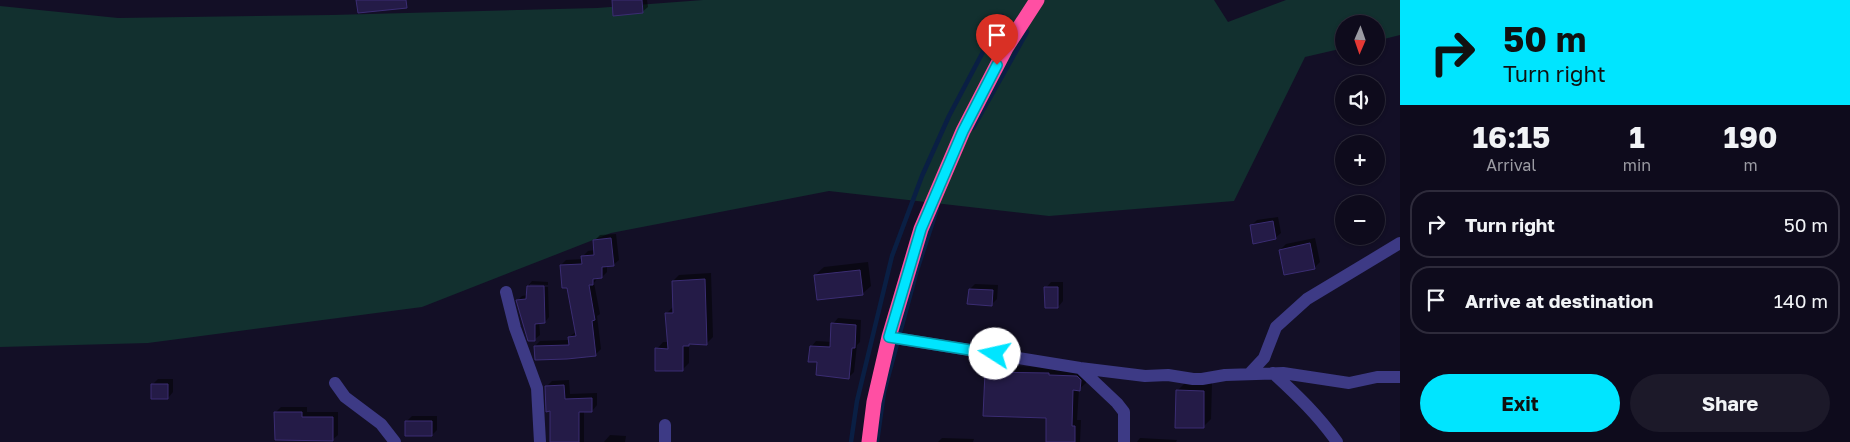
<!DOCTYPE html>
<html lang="en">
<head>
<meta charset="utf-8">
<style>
  body { margin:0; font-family:"Golos Text",sans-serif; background:#1c1929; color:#f1f3f6; height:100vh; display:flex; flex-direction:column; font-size:19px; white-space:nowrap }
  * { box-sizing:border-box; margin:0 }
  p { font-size:16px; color:#9b9ba3 }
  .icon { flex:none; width:28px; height:28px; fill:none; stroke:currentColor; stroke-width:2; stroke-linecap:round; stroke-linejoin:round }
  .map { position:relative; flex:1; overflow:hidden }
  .details { display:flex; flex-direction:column; background:#0e0b1c; width:450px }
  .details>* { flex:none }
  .top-card { background:#00e5ff; color:#111; overflow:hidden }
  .needle { width:32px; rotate:182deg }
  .controls { position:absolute; left:1335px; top:15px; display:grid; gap:10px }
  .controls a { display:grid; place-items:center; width:50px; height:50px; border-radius:50%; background:#0e0b1c; box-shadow:0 1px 4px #0004,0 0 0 1px #2e2b3b; font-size:25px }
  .pin { position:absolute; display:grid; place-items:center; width:42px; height:42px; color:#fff; margin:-51px -21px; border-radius:50% 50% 50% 0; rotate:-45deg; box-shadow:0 0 5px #0007 }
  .pin .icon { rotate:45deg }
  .me { position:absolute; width:55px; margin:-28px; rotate:280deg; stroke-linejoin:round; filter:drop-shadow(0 0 4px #0008) }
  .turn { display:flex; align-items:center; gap:18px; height:105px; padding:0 20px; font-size:22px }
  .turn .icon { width:65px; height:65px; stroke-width:2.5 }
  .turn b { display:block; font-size:35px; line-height:42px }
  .eta { display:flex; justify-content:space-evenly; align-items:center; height:85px; text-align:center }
  .eta b { font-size:30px; font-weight:700; line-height:35px }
  .primary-button { display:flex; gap:10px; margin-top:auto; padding:10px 20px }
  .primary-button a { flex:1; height:58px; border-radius:30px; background:#00e5ff; color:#111; font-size:20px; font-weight:700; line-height:58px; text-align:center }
  .primary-button a+a { background:#1c1929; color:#f1f3f6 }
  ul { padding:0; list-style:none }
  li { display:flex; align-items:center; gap:15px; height:68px; margin:0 10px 8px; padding:0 10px; border:2px solid #2e2b3b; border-radius:20px }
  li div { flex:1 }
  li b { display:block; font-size:19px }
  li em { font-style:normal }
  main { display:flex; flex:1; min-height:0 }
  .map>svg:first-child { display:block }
  .green { fill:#12302f }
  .shadow { fill:#0007 }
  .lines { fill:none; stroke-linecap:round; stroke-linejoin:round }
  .stream { stroke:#0a1f44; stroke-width:4.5 }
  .building { fill:#241b47; stroke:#3b2d73 }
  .minor { stroke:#3d3a85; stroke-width:12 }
  .highway { stroke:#ff4fa3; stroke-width:15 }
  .route-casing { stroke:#0095a6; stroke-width:12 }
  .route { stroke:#00e5ff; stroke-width:9 }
</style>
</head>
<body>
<main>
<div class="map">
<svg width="1400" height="442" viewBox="0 0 1400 442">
  <rect width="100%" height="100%" fill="#130f26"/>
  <path class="green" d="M 703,0 L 1214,0 L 1228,22 L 1286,0 L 1400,0 L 1400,35 L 1376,41 L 1376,24 L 1344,24 L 1344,48 L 1305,57 L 1234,201 L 1049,216 L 829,191 L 611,233 L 422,307 L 148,343 L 0,347 L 0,6 L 118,18 L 332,15 L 597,8 Z"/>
  <path class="shadow" d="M 613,0 L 647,0 L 648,7 L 642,12 Z
    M 1278,217 L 1281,233 L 1275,238 L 1251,226 L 1257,220 Z
    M 616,234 L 619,260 L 613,265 L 607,265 L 607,272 L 602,277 L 598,277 L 594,283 L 600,314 L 597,316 L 601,349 L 595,355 L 535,346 L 540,341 L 569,340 L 569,337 L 576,332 L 568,287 L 561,265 L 566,260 L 583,259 L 583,256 L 588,251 L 595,250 L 594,241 L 600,235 Z
    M 1315,238 L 1320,262 L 1314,268 L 1280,250 L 1286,244 Z
    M 868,262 L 871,286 L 862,294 L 815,275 L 824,267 Z
    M 711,273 L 713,337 L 707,343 L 689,344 L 689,363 L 682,370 L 657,349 L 663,342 L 669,342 L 666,314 L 673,307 L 673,281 L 679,275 Z
    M 532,281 L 548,282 L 548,285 L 530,284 L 530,287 L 548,287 L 549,317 L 545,322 L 539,322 L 540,335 L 535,339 L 518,300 L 522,296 L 528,295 L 528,286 Z
    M 1051,282 L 1063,282 L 1063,301 L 1058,307 L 1046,288 Z
    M 975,284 L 998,285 L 997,299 L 991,305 L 970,289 Z
    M 838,318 L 861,320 L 860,342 L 857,345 L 854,372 L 848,378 L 819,361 L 811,347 L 816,341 L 832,342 L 833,324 Z
    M 993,366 L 1055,367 L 1086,373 L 1086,383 L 1079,389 L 1077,420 L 1081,420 L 1080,442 L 1047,442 L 1048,417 L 987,372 Z
    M 158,379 L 173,379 L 173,392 L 168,398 L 153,384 Z
    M 569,380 L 570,394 L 597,393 L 597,405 L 592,411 L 584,411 L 584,442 L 551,442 L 551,410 L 546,387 L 552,381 Z
    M 1185,383 L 1212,383 L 1211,419 L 1203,427 L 1177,391 Z
    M 281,407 L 307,407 L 307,412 L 338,412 L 338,435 L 332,440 L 276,412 Z
    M 412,416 L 437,416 L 437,430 L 432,435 L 406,422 Z
    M 610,435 L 626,436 L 625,442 L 604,442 Z
    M 942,438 L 974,439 L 973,442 L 938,442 Z
    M 1140,438 L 1177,440 L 1176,442 L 1137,442 Z"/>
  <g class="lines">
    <path class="stream" d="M 973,128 L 1027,32
      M 851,442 L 857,401 L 892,256 L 922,176 L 949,116 L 1002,16
      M 877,442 L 884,392 L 917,270 L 937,209"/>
  </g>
  <path class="building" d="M 356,0 L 406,0 L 407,8 L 358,13 Z
    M 612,0 L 642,0 L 643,13 L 613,16 Z
    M 1273,221 L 1276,239 L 1253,244 L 1250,225 Z
    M 611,238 L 614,266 L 602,267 L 602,278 L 593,279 L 593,285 L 589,285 L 595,320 L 592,321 L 596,356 L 567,359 L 535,360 L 534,346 L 569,345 L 568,337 L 576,336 L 567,288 L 562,288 L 560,265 L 582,264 L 581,256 L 594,255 L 593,240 Z
    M 1310,243 L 1315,269 L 1284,275 L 1279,250 Z
    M 860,270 L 863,295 L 817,300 L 814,275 Z
    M 705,279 L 707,345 L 689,344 L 689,346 L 683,346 L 683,371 L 655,371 L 655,348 L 668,349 L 665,313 L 673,313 L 672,281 Z
    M 527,286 L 544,286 L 545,323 L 535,324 L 535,341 L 528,341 L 516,300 L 526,299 Z
    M 1044,287 L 1058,287 L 1058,308 L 1045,308 Z
    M 969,289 L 993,290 L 992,306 L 967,304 Z
    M 831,323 L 856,325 L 855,348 L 852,348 L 849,379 L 816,375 L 817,362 L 808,362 L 810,346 L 830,347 Z
    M 985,372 L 1049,373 L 1049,375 L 1077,376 L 1081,380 L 1080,391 L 1073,390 L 1072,426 L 1075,426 L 1075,442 L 1046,442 L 1046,418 L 983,416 Z
    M 151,384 L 168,384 L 168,399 L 151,399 Z
    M 564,385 L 565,399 L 592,398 L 592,412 L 579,412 L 579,442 L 550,442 L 550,411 L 546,412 L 545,386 Z
    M 1176,390 L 1204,391 L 1204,428 L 1175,428 Z
    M 274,412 L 302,412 L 302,417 L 333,417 L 333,441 L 275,440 Z
    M 405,421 L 432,421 L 432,436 L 405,436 Z"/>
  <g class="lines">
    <path class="minor" d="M 506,292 L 515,328 L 537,388 L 540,442
      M 889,337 L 1080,368 L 1145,376 L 1168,375 L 1193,379 L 1202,379 L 1225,375 L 1283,373 L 1349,383 L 1377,377 L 1400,377
      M 1080,368 L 1117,403 L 1124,412 L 1124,442
      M 1273,373 C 1297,395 1319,416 1337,442
      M 1249,374 L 1264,358 L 1276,327 L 1307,299 L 1400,243
      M 335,383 L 345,397 L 381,424 L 395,442
      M 665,442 L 665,425"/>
    <path class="highway" d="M 869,442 L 874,402 L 889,337 L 921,229 L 963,131 L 1006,48 L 1037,0"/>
  </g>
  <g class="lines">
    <g class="route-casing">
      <path id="route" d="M 995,354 L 889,337 L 921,229 L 963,131 L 997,65"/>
    </g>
    <use href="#route" class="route"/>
  </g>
</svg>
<div class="controls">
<a><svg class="needle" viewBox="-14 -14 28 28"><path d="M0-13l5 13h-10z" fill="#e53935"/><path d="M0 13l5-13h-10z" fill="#9b9ba3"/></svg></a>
<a><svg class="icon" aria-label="sound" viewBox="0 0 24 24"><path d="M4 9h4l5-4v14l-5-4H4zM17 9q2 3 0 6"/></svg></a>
<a>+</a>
<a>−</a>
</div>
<div class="pin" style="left:997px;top:65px;background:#d93025"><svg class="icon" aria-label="arrive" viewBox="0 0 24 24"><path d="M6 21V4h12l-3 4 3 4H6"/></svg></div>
<svg class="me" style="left:995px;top:354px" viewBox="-20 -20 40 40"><circle r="19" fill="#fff"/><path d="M0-13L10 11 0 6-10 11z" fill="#00e5ff"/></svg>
</div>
<section class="details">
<div class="top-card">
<div class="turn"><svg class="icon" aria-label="right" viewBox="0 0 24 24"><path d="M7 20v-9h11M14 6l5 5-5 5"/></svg><div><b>50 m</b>Turn right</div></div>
</div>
<div class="eta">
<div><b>16:15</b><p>Arrival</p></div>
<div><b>1</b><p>min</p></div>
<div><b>190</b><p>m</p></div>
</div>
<ul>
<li><svg class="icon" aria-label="right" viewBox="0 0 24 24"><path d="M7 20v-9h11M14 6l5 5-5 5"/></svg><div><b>Turn right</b></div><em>50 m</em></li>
<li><svg class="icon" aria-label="arrive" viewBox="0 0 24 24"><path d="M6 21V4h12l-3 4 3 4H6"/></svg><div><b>Arrive at destination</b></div><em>140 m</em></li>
</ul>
<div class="primary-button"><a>Exit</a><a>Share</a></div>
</section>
</main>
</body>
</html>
